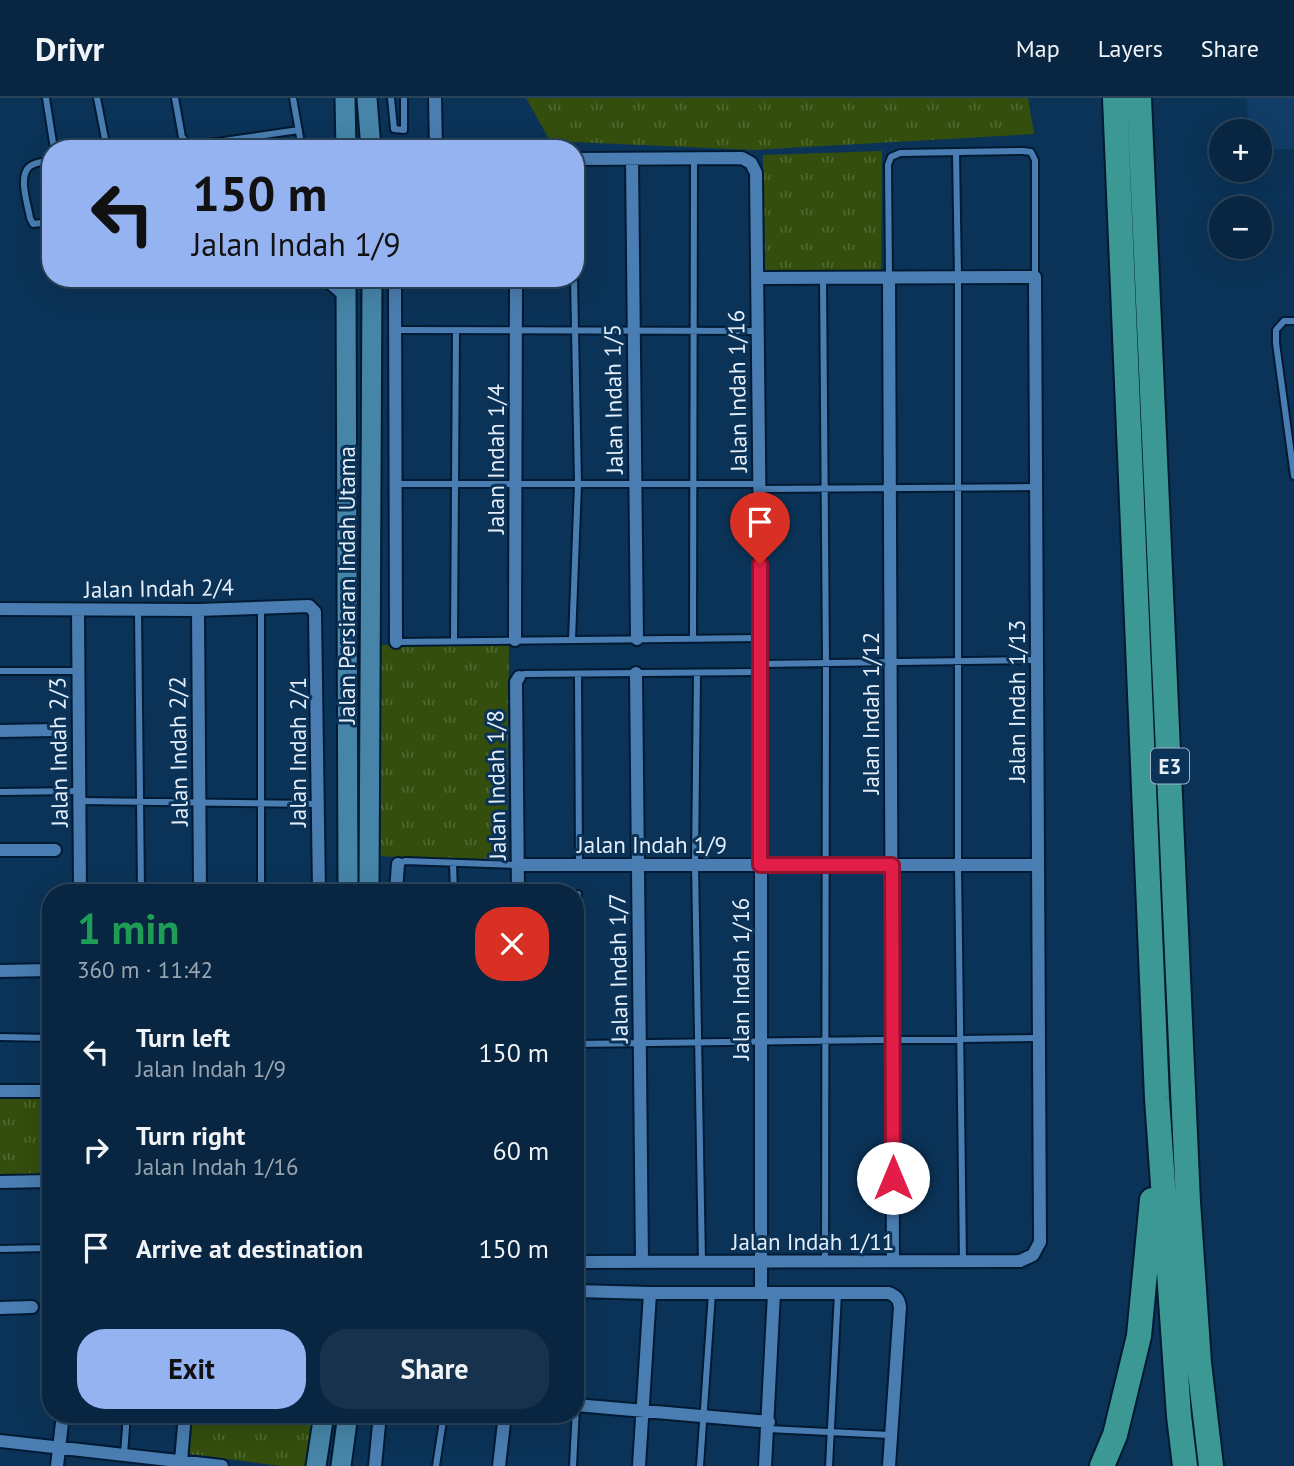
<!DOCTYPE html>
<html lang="en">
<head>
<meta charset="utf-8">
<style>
  body { margin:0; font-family:"PT Sans",sans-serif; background:#16324c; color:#f1f3f6; height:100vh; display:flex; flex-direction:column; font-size:26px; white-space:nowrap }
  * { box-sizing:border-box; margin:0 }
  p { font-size:23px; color:#98a5b1 }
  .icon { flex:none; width:38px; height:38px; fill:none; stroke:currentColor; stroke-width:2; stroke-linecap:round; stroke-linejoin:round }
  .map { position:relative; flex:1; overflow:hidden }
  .panel { position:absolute; left:42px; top:786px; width:542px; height:539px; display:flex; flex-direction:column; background:#082641; border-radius:28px; box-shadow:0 7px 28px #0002,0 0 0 2px #29435a }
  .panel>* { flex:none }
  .guide { position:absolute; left:42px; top:42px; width:542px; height:147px; border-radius:28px; box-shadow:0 7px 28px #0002,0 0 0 2px #29435a; background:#95b2f1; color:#111; overflow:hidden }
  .controls { position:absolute; left:1209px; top:21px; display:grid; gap:14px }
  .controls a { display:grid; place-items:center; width:63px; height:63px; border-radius:50%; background:#082641; box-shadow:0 7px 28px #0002,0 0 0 2px #29435a; font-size:35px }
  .pin { position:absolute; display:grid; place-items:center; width:60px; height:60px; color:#fff; margin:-72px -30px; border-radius:50% 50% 50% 0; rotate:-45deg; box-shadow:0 0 7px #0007 }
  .pin .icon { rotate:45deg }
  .me { position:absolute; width:77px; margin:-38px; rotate:0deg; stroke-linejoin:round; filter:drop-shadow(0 0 5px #0008) }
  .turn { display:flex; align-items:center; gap:24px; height:147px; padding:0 35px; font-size:32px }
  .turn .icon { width:91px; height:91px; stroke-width:2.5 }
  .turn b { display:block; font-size:49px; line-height:60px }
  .round { display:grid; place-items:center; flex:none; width:74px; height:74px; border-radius:28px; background:#16324c }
  .summary { display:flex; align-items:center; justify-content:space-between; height:119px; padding:0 35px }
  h1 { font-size:42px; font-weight:800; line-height:52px; color:#1e9e55 }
  .cta { display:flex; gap:14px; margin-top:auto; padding:14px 35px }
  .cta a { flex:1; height:80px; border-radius:28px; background:#95b2f1; color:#111; font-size:28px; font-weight:800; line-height:80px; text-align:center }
  .cta a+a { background:#16324c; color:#f1f3f6 }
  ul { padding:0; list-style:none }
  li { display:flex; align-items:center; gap:21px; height:98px; padding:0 35px }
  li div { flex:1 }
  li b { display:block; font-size:26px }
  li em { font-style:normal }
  header { display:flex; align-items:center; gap:42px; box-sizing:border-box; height:98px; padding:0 35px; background:#082641; border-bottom:2px solid #29435a }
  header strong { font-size:33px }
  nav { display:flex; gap:38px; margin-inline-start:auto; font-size:24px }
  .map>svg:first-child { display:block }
  .built { fill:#113d67 }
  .grass { fill:url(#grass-tufts) }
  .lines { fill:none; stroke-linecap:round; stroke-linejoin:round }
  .service-casing { stroke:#011a33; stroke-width:10 }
  .minor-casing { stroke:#011a33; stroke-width:16 }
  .secondary-casing { stroke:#011a33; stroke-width:23 }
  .motorway-casing { stroke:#011a33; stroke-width:28 }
  .service { stroke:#4a7db1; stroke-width:6 }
  .minor { stroke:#4a7db1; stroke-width:12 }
  .secondary { stroke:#4685a8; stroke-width:19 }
  .motorway { stroke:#3c9893; stroke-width:24 }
  .route-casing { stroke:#92132f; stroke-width:18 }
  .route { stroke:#e11d48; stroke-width:12 }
  .labels { text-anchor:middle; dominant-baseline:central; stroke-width:6; stroke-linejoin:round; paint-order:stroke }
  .shield { fill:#0b3357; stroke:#a2b6c9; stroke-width:2 }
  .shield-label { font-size:21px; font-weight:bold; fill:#e3eefa }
  .street-label { font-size:23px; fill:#e3eefa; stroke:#0b3357 }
</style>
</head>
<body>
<header>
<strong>Drivr</strong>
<nav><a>Map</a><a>Layers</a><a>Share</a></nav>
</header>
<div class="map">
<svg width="1294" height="1368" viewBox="0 0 1294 1368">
  <defs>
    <pattern id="grass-tufts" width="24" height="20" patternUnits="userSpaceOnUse" patternTransform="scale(1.75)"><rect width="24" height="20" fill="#334e0d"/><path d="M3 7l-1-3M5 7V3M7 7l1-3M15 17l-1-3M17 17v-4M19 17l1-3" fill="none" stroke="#506831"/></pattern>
  </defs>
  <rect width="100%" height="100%" fill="#0b3357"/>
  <path class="built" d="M 1247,0 L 1294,0 L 1294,51 L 1260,51 L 1260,33 L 1248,33 Z"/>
  <path class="grass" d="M 526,0 L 1028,0 L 1034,36 L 755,52 L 550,43 Z
    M 882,53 L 881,173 L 763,172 L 763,57 Z
    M 509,546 L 507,762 L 370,758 L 369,547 Z
    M 0,999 L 51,1000 L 51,1077 L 0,1077 Z
    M 192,1316 L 316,1316 L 310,1368 L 280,1368 L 189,1356 Z"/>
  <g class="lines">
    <g class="service-casing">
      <path id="service" d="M 46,0 L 54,51
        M 97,0 L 107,51
        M 175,0 L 182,39 L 187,45 L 196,47 L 299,32
        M 293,0 L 302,51
        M 391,0 L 394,31 L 404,32 L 404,0
        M 956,54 L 958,180 L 958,767 L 963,1163
        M 51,62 C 44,64 34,64 29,69 C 18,79 28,107 30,120 L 33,126 L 51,124
        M 320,180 L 342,199
        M 823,180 L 826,564 L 825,1163
        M 889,180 L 888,67 L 891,59 L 900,55 L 1023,53 L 1031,54 L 1035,62 L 1035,179
        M 1294,223 L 1284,223 L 1276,232 L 1276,245 L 1294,378
        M 395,232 L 757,233
        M 395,386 L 759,386
        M 759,391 L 1036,389
        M 261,510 L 261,794
        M 138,512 L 141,794
        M 693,540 L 694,61
        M 572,542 L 578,386 L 574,180
        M 454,543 L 456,232
        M 396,544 L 761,540
        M 762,566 L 1037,562
        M 0,573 L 79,573
        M 697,575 L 695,767 L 702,1164
        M 578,576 L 579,767
        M 519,579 L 524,576 L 760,574
        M 0,694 L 79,693
        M 81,703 L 318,706
        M 453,765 L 454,794
        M 398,766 L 405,763 L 518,767
        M 576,879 L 578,796
        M 0,939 L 51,940
        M 576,946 L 1039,940
        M 0,1151 L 51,1150
        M 768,1331 L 890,1337
        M 124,1356 L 127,1316
        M 436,1368 L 444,1316
        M 573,1368 L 582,1193
        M 700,1368 L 712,1195
        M 829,1368 L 838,1195"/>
    </g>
    <g class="minor-casing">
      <path id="minor" d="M 435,0 L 436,51
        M 576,61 L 742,60 L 751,65 L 756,75 L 761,540 L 761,1195
        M 632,61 L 637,541
        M 395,180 L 396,544
        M 889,180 L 893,1163
        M 0,511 L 198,512 L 309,508 L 315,514 L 319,794
        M 198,512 L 200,794
        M 78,513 L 80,794
        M 515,542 L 516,180
        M 636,575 L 642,1164
        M 0,633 L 56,632
        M 0,752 L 55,752
        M 518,767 L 1038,767
        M 396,794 L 398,766
        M 518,794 L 516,584 L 519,579
        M 0,873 L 50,872
        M 0,993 L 51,993
        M 0,1084 L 51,1083
        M 576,1164 L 1020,1163 L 1033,1157 L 1040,1144 L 1035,179 L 757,180
        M 576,1193 L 650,1195 L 889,1195 C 896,1198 899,1201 900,1209 L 889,1368
        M 0,1210 L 32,1209
        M 576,1307 L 769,1324
        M 0,1343 L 222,1368
        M 181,1363 L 185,1316
        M 57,1368 L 63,1316
        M 375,1368 L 380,1316
        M 499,1368 L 505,1316
        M 639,1368 L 650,1195
        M 765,1368 L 774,1195"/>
    </g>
    <g class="secondary-casing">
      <path id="secondary" d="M 345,0 L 346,51
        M 367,0 L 371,51
        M 346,180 L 348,794
        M 369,794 L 372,180
        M 316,1368 L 324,1316
        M 341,1368 L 348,1316"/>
    </g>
    <g class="motorway-casing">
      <path id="motorway" d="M 1115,0 L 1157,1000 L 1179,1318 L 1185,1368
        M 1139,0 L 1188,1104 L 1199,1265 L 1211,1368
        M 1102,1368 L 1115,1337 L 1139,1238 L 1152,1102"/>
    </g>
    <use href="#service" class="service"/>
    <use href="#minor" class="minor"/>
    <use href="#secondary" class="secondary"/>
    <use href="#motorway" class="motorway"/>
  </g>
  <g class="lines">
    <g class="route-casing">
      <path id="route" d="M 760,466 L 760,767 L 892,767 L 893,1080"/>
    </g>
    <use href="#route" class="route"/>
  </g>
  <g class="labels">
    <rect class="shield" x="1151" y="650.5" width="38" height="35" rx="5"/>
    <g class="shield-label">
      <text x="1170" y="668">E3</text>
    </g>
    <g class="street-label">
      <text transform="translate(737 293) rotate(-91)">Jalan Indah 1/16</text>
      <text transform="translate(613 301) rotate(-91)">Jalan Indah 1/5</text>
      <text transform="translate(495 361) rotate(-90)">Jalan Indah 1/4</text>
      <text transform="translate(346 487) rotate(-90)">Jalan Persiaran Indah Utama</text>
      <text transform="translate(159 490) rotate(-1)">Jalan Indah 2/4</text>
      <text transform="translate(1016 603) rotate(-90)">Jalan Indah 1/13</text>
      <text transform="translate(870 615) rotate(-90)">Jalan Indah 1/12</text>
      <text transform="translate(178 653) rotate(-91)">Jalan Indah 2/2</text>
      <text transform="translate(58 654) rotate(-91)">Jalan Indah 2/3</text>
      <text transform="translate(297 654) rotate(-90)">Jalan Indah 2/1</text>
      <text transform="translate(496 687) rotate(-91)">Jalan Indah 1/8</text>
      <text x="652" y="746">Jalan Indah 1/9</text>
      <text transform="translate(618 870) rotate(-91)">Jalan Indah 1/7</text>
      <text transform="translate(740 881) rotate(-90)">Jalan Indah 1/16</text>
      <text x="813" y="1143">Jalan Indah 1/11</text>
    </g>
  </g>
</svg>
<div class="controls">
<a>+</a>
<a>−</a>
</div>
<div class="pin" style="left:760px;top:466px;background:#d93025"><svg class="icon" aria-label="arrive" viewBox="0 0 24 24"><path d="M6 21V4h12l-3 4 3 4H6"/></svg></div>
<svg class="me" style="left:893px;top:1080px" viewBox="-20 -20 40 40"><circle r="19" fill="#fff"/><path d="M0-13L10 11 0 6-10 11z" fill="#e11d48"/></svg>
<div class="guide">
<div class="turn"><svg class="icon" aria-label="left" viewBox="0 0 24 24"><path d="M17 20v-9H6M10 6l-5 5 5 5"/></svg><div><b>150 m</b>Jalan Indah 1/9</div></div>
</div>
<section class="panel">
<div class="summary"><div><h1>1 min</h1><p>360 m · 11:42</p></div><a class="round" style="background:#d93025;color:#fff"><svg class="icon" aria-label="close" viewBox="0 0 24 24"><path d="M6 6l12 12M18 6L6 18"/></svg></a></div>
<ul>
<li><svg class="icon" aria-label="left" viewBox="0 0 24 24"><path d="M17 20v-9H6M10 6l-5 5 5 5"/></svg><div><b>Turn left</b><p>Jalan Indah 1/9</p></div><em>150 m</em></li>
<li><svg class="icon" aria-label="right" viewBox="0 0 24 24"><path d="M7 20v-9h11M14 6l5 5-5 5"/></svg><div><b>Turn right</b><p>Jalan Indah 1/16</p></div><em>60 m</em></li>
<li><svg class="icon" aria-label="arrive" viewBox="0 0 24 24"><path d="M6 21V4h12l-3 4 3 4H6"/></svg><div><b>Arrive at destination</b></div><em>150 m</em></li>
</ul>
<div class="cta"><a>Exit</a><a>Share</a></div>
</section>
</div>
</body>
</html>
